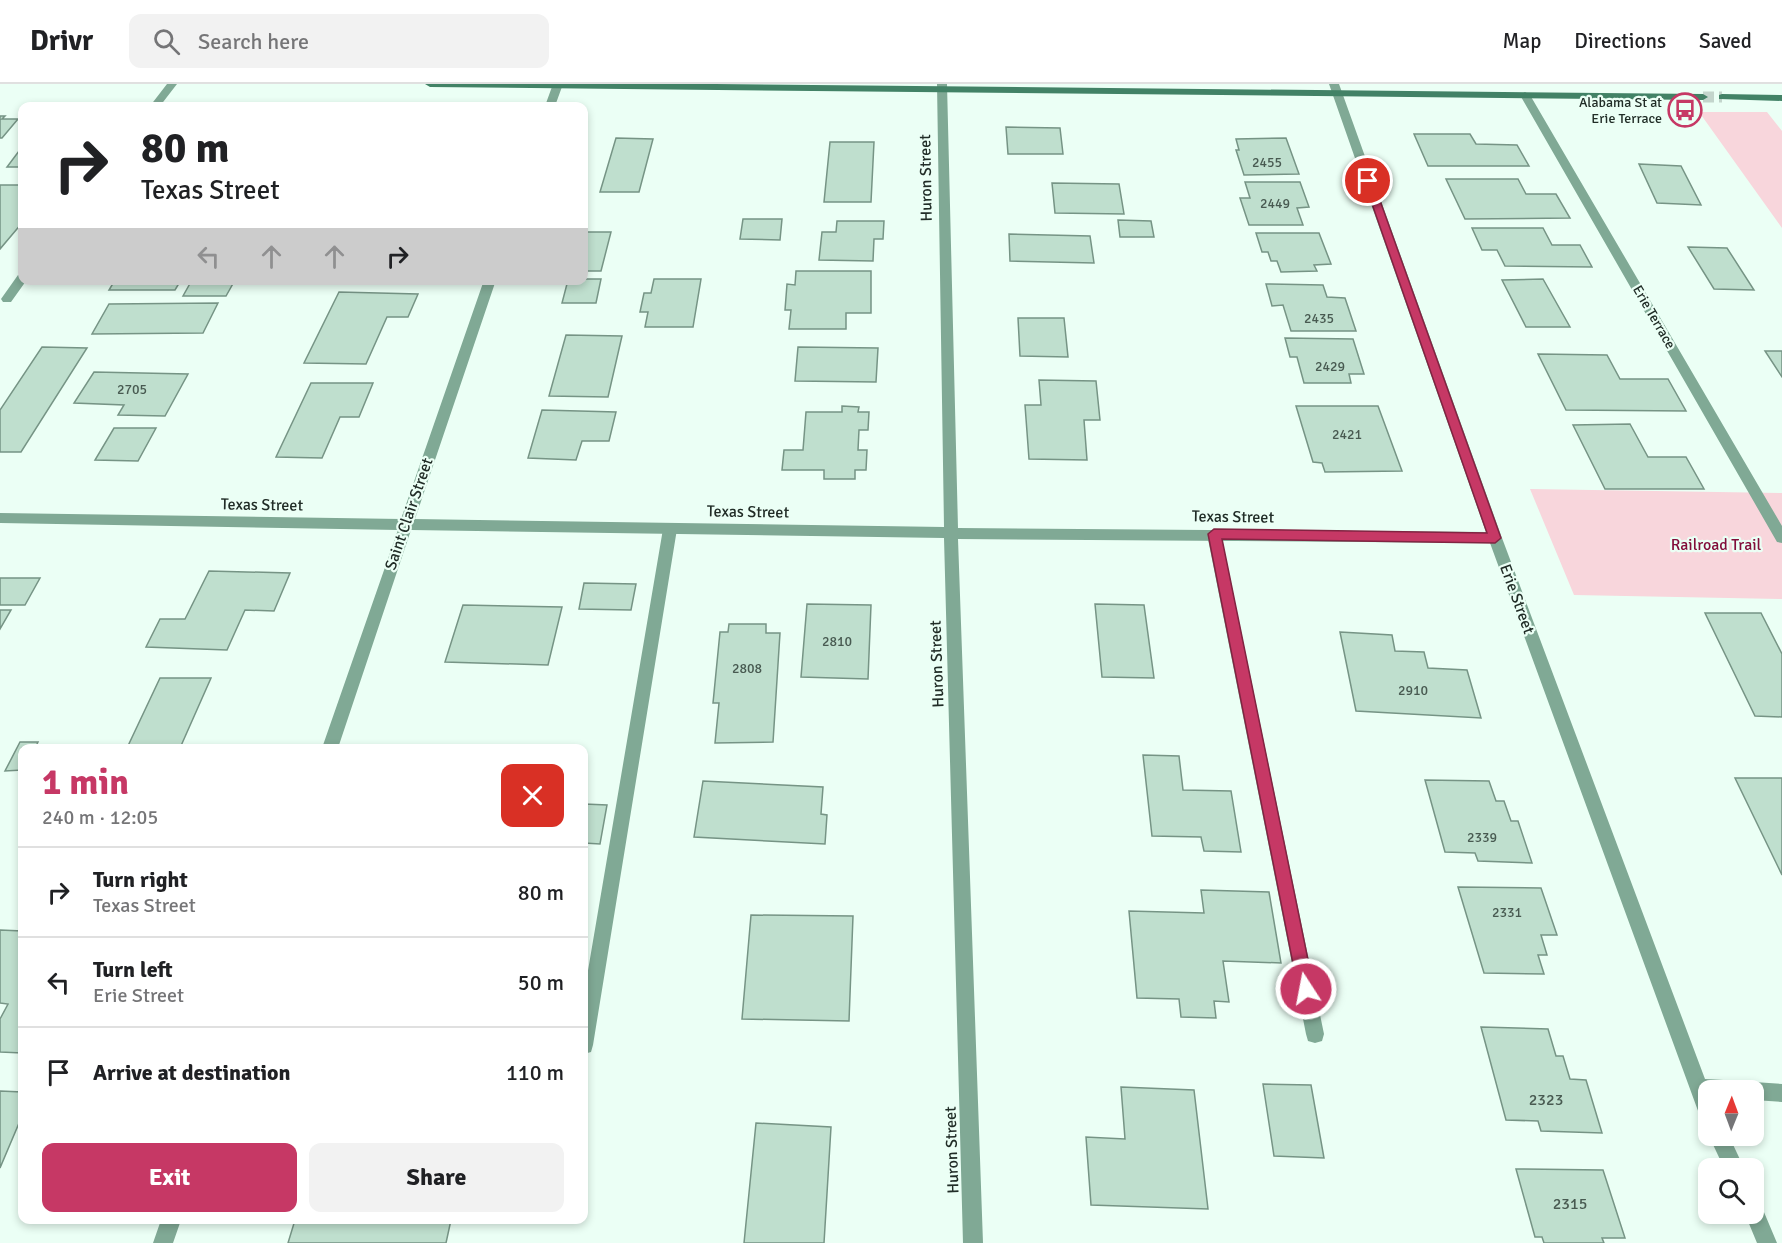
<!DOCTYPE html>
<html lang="en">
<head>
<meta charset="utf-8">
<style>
  body { margin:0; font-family:Signika,sans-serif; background:#f2f2f2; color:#202124; height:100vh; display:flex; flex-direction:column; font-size:22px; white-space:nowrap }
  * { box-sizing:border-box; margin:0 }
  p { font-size:20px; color:#757577 }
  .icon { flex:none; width:33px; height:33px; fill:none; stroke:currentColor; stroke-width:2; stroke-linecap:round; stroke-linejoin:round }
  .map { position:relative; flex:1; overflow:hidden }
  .details { position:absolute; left:18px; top:660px; width:570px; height:480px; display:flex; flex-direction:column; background:#fff; border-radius:12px; box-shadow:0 3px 9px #0003 }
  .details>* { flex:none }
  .top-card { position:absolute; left:18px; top:18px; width:570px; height:183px; border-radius:12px; box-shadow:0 3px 9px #0003; background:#fff; color:#202124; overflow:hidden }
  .needle { width:39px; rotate:1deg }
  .controls { position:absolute; left:1698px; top:996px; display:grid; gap:12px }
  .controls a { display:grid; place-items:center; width:66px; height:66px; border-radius:12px; background:#fff; box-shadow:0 3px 9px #0003; font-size:30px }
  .pin { position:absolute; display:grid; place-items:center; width:51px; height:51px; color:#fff; margin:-26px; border:3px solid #fff; border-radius:50%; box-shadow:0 2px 6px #0007 }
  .me { position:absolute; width:66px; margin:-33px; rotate:349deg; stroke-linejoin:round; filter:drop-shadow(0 0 4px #0008) }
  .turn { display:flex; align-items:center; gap:21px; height:126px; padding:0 24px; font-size:27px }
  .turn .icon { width:78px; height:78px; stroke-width:2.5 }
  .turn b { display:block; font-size:42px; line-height:51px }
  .lanes { display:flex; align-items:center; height:57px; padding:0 24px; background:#0003; justify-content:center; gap:30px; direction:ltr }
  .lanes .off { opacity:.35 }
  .round { display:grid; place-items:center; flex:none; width:63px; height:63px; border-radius:12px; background:#f2f2f2 }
  .head { display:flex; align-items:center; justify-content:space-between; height:102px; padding:0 24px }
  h1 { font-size:36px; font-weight:700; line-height:45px; color:#c63865 }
  .button { display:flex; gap:12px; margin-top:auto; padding:12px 24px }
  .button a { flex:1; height:69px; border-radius:12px; background:#c63865; color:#fff; font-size:24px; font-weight:700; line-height:69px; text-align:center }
  .button a+a { background:#f2f2f2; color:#202124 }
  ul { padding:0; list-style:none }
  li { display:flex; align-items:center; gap:18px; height:90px; padding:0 24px; border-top:2px solid #e0e0e0 }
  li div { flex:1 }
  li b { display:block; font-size:22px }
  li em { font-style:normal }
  header { display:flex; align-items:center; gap:36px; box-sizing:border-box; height:84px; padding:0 30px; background:#fff; border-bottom:2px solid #e0e0e0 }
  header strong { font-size:28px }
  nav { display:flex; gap:33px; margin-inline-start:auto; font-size:21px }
  .search { width:420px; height:54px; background:#f2f2f2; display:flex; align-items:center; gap:15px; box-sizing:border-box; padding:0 21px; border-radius:12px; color:#757577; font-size:22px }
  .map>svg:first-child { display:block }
  .green { fill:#f8d6dc }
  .building { fill:#bfdfce; stroke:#769485; stroke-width:1.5 }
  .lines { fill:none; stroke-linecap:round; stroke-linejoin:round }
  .secondary-tunnel { stroke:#c3d5cc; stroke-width:11; stroke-dasharray:11 5; stroke-linecap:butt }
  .lane { fill:#80a995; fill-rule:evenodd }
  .street { fill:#80a995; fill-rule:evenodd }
  .secondary { fill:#428266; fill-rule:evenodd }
  .route { fill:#c63865; stroke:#812442; stroke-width:1.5 }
  .labels { text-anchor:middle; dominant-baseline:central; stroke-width:4.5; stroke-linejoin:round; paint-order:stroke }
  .far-poi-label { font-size:14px; fill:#212d27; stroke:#ebfff5; text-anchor:end }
  .number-label { font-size:14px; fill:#485a51 }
  .far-street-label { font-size:14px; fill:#212d27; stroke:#ebfff5 }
  .street-label { font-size:16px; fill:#212d27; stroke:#ebfff5 }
  .park-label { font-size:16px; fill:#820d3a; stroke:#ebfff5 }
  .near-number-label { font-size:16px; fill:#485a51 }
</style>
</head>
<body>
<header>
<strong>Drivr</strong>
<div class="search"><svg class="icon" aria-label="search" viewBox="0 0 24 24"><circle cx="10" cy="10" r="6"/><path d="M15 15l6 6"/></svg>Search here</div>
<nav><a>Map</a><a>Directions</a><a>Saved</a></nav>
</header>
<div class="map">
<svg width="1782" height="1159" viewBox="0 0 1782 1159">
  <rect width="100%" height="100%" fill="#ebfff5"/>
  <path class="green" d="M 1699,28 L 1767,28 L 1782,47 L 1782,144 Z
    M 1530,405 L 1782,409 L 1782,515 L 1574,511 Z"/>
  <path class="building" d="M 0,32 L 5,32 L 2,35 L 18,35 L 2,54 L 0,54 Z
    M 1006,43 L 1060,44 L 1063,70 L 1008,70 Z
    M 1414,50 L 1470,50 L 1476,60 L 1517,61 L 1529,82 L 1428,82 Z
    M 616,54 L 653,55 L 639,108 L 600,108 Z
    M 1286,54 L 1299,90 L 1244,91 L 1236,66 L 1239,66 L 1236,55 Z
    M 830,58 L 874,58 L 871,118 L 824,118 Z
    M 22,63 L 22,83 L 7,83 Z
    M 1639,80 L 1681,82 L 1701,121 L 1657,119 Z
    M 1446,95 L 1518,95 L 1526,110 L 1556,110 L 1570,134 L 1465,135 Z
    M 1245,98 L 1300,98 L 1309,123 L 1297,124 L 1303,141 L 1249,141 L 1240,114 L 1250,114 Z
    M 1052,99 L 1119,100 L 1124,130 L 1055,129 Z
    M 0,101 L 22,101 L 22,139 L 0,165 Z
    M 743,135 L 782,135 L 780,156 L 740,155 Z
    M 1118,136 L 1151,137 L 1154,153 L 1120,153 Z
    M 837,137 L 884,137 L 883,155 L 874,155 L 873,177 L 819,176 L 822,148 L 836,148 Z
    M 1472,144 L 1543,144 L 1552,161 L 1580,161 L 1592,183 L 1505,182 L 1497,166 L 1482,166 Z
    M 584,148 L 611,148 L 601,187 L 584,187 Z
    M 1256,149 L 1319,149 L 1331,180 L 1314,181 L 1317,187 L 1281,188 L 1277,177 L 1271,177 L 1268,168 L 1262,168 Z
    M 1009,150 L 1090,152 L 1094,179 L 1010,177 Z
    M 1688,163 L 1727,164 L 1754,206 L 1714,205 Z
    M 796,187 L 871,187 L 871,229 L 846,229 L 846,245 L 789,245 L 791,226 L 785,226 L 787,200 L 795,201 Z
    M 584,195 L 601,195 L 596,219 L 562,219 L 568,196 L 584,196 Z
    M 654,195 L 701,195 L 693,243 L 645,243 L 648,228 L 640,228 L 644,209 L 651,209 Z
    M 1543,195 L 1570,243 L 1526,243 L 1502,196 Z
    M 115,196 L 181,196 L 175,206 L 109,206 Z
    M 192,196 L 235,196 L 226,212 L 183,212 Z
    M 1266,200 L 1323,201 L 1327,213 L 1345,214 L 1356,247 L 1291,247 L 1283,221 L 1272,222 Z
    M 339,208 L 418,210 L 408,233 L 387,233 L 366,280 L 304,279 Z
    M 218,219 L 203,249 L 92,250 L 109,220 Z
    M 1018,234 L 1064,234 L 1068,273 L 1020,272 Z
    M 566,251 L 622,252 L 608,313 L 549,312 Z
    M 1285,254 L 1353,255 L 1364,290 L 1349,290 L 1351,299 L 1304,299 L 1297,273 L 1290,273 Z
    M 42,263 L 87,264 L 21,368 L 0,368 L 0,326 Z
    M 798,263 L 878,264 L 876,298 L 795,297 Z
    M 1765,267 L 1782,267 L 1782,293 Z
    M 1538,270 L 1607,271 L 1620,295 L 1668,295 L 1686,327 L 1566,326 Z
    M 94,288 L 188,290 L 165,332 L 118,331 L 124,321 L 74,319 Z
    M 1039,296 L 1096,297 L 1100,336 L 1084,336 L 1087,376 L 1029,375 L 1025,321 L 1041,321 Z
    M 311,299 L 373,299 L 359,333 L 340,333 L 322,374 L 276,373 Z
    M 842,322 L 859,323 L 858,328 L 869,328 L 868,346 L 859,346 L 858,366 L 867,366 L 866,386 L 855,386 L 855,395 L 824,395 L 824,386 L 782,386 L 784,366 L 803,366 L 806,328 L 842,328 Z
    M 1296,322 L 1378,322 L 1402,387 L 1325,388 L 1322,379 L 1313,378 Z
    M 542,326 L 616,328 L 609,357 L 582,357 L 576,376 L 528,374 Z
    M 1630,340 L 1648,373 L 1686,373 L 1704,405 L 1605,405 L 1573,341 Z
    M 114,344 L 156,344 L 138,377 L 95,376 Z
    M 209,487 L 290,489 L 274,527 L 245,526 L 227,566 L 146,563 L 160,535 L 185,535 Z
    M 0,494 L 40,494 L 25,521 L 0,521 Z
    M 584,499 L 636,500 L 631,526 L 579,525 Z
    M 807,520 L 871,521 L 868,595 L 801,593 Z
    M 1095,520 L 1144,521 L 1154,594 L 1102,593 Z
    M 463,521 L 562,523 L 548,581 L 445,578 Z
    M 0,526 L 11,526 L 0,545 Z
    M 1705,529 L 1761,529 L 1782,570 L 1782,633 L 1755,632 Z
    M 729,540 L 766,540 L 766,549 L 780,549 L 773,658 L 715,659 L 719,619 L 713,619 L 720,548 L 728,548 Z
    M 1340,548 L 1392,551 L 1395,567 L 1424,568 L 1428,584 L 1467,586 L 1481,634 L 1356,627 Z
    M 160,594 L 211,594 L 180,664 L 127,664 Z
    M 20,658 L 38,658 L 35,664 L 22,664 L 22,686 L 5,687 Z
    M 1143,671 L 1179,672 L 1183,706 L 1231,707 L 1241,768 L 1204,767 L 1201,753 L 1152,752 Z
    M 1735,694 L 1782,694 L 1782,791 Z
    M 1425,696 L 1489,697 L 1496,717 L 1504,717 L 1511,737 L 1518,737 L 1532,779 L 1478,777 L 1475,769 L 1445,768 Z
    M 703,697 L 823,703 L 821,730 L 827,731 L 825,760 L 694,753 Z
    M 584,720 L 607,721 L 600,760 L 584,759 Z
    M 1458,803 L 1541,804 L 1557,851 L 1541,851 L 1547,871 L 1538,871 L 1544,890 L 1484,889 Z
    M 1201,806 L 1269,808 L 1281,879 L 1223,877 L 1229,918 L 1214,917 L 1216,934 L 1181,933 L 1179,915 L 1137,914 L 1129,827 L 1204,829 Z
    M 751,831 L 853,832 L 849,937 L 742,935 Z
    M 0,846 L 22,847 L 22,969 L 0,968 L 0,935 L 8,920 L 0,919 Z
    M 1481,943 L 1548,945 L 1556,972 L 1563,972 L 1570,995 L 1586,996 L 1602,1049 L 1541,1047 L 1538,1037 L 1506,1036 Z
    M 1263,1000 L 1311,1001 L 1324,1074 L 1274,1072 Z
    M 1121,1003 L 1194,1006 L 1208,1125 L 1091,1121 L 1086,1053 L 1125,1055 Z
    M 0,1007 L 22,1008 L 22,1032 L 0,1084 Z
    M 756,1039 L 831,1043 L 824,1159 L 744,1159 Z
    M 1516,1085 L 1603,1086 L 1625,1154 L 1602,1154 L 1604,1159 L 1544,1159 L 1542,1153 L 1535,1153 Z
    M 295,1136 L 451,1136 L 446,1159 L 288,1159 Z"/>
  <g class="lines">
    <path class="secondary-tunnel" d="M 1703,13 L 1722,13"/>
    <path class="lane" d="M 670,440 L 677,445 L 593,961 L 591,968 L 584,970 L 584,910 L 663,445 Z
      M 1214,445 L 1221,450 L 1324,950 L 1322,957 L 1315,959 L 1308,957 L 1306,950 L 1207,450 Z"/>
    <path class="street" d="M 167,0 L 177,0 L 160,22 L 150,22 Z
      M 553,0 L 563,0 L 555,22 L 545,22 Z
      M 937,0 L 947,0 L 958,444 L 1486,448 L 1329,0 L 1339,0 L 1502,454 L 1705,995 L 1742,997 L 1749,1000 L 1754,998 L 1782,1000 L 1782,1018 L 1754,1016 L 1754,1006 L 1708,1006 L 1708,1037 L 1701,1035 L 1490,459 L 958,455 L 983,1159 L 963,1159 L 944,454 L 411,446 L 338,664 L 322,664 L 398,446 L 0,439 L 0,429 L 401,435 L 484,196 L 496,196 L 415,435 L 944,443 Z
      M 1525,8 L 1530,11 L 1782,442 L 1782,459 L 1777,458 L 1520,11 Z
      M 22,190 L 22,196 L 26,197 L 11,218 L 3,218 L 1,215 L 18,191 Z
      M 1709,1052 L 1729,1052 L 1744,1084 L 1724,1084 Z
      M 1754,1118 L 1761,1121 L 1777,1159 L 1757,1159 L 1745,1130 L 1754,1130 Z
      M 161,1136 L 181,1136 L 173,1159 L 153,1159 Z"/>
    <path class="secondary" d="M 425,0 L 715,0 L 1703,10 L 1708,13 L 1703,16 L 430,3 Z
      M 1722,10 L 1782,11 L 1782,17 L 1719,15 L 1719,11 Z"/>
  </g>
  <path class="route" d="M 1368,94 L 1373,97 L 1501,454 L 1495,459 L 1222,455 L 1314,905 L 1312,911 L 1306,913 L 1300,911 L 1298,905 L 1208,450 L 1214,445 L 1487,449 L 1364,97 Z"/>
  <defs>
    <g id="bus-ring" transform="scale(1.725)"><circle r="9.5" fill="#ebfff5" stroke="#c63865" stroke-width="1.5"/><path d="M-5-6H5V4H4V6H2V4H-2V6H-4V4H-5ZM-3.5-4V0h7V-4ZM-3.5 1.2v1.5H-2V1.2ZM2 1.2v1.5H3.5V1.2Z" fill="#c63865"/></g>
  </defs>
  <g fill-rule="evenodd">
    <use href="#bus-ring" x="1685" y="26"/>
  </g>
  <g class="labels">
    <g class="far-poi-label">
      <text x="1662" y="18">Alabama St at<tspan x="1662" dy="16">Erie Terrace</tspan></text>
    </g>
    <g class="number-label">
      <text x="1267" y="78">2455</text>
      <text x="1275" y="119">2449</text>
      <text x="1319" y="234">2435</text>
      <text x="1330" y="282">2429</text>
      <text x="132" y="305">2705</text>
      <text x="1347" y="350">2421</text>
      <text x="837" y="557">2810</text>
      <text x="747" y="584">2808</text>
      <text x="1413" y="606">2910</text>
      <text x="1482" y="753">2339</text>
      <text x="1507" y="828">2331</text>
    </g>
    <g class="far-street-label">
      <text transform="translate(1654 233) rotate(60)">Erie Terrace</text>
    </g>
    <g class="street-label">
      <text transform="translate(926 94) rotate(-91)">Huron Street</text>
      <text transform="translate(262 421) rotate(1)">Texas Street</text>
      <text transform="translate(748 428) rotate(1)">Texas Street</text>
      <text transform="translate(409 430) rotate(-71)">Saint Clair Street</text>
      <text transform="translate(1233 433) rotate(1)">Texas Street</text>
      <text transform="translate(1517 515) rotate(70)">Erie Street</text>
      <text transform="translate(937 580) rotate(-92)">Huron Street</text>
      <text transform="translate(952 1066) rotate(-92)">Huron Street</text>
    </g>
    <g class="park-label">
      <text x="1716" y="461">Railroad Trail</text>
    </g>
    <g class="near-number-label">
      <text x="1546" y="1016">2323</text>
      <text x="1570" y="1120">2315</text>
    </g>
  </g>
</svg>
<div class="controls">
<a><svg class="needle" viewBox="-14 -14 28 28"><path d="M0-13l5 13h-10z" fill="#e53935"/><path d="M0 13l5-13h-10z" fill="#757577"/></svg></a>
<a><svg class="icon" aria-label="search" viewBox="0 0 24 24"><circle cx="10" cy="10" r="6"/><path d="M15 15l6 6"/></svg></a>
</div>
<div class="pin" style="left:1368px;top:97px;background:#d93025"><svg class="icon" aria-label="arrive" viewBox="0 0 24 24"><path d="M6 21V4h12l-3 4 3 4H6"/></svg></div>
<svg class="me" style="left:1306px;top:905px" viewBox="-20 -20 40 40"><circle r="17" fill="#c63865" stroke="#fff" stroke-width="3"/><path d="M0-11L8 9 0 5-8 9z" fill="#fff"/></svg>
<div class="top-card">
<div class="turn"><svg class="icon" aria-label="right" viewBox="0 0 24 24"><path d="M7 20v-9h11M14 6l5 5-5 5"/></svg><div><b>80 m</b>Texas Street</div></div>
<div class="lanes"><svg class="icon off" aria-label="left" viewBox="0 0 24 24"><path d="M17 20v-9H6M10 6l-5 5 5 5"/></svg><svg class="icon off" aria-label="ahead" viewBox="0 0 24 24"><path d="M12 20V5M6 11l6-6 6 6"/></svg><svg class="icon off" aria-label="ahead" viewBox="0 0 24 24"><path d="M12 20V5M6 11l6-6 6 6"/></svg><svg class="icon" aria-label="right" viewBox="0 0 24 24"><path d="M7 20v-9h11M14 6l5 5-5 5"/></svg></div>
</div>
<section class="details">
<div class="head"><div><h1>1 min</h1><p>240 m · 12:05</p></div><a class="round" style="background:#d93025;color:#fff"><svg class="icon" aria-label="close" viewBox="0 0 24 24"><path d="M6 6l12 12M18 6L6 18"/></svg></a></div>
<ul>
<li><svg class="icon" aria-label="right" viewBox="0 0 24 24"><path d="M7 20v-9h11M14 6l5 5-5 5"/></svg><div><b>Turn right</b><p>Texas Street</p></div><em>80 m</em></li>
<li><svg class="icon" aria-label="left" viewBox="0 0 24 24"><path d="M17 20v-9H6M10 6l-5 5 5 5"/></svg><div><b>Turn left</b><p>Erie Street</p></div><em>50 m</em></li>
<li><svg class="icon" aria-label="arrive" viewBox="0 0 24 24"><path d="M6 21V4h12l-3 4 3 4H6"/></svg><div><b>Arrive at destination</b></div><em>110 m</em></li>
</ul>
<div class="button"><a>Exit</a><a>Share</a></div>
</section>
</div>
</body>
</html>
